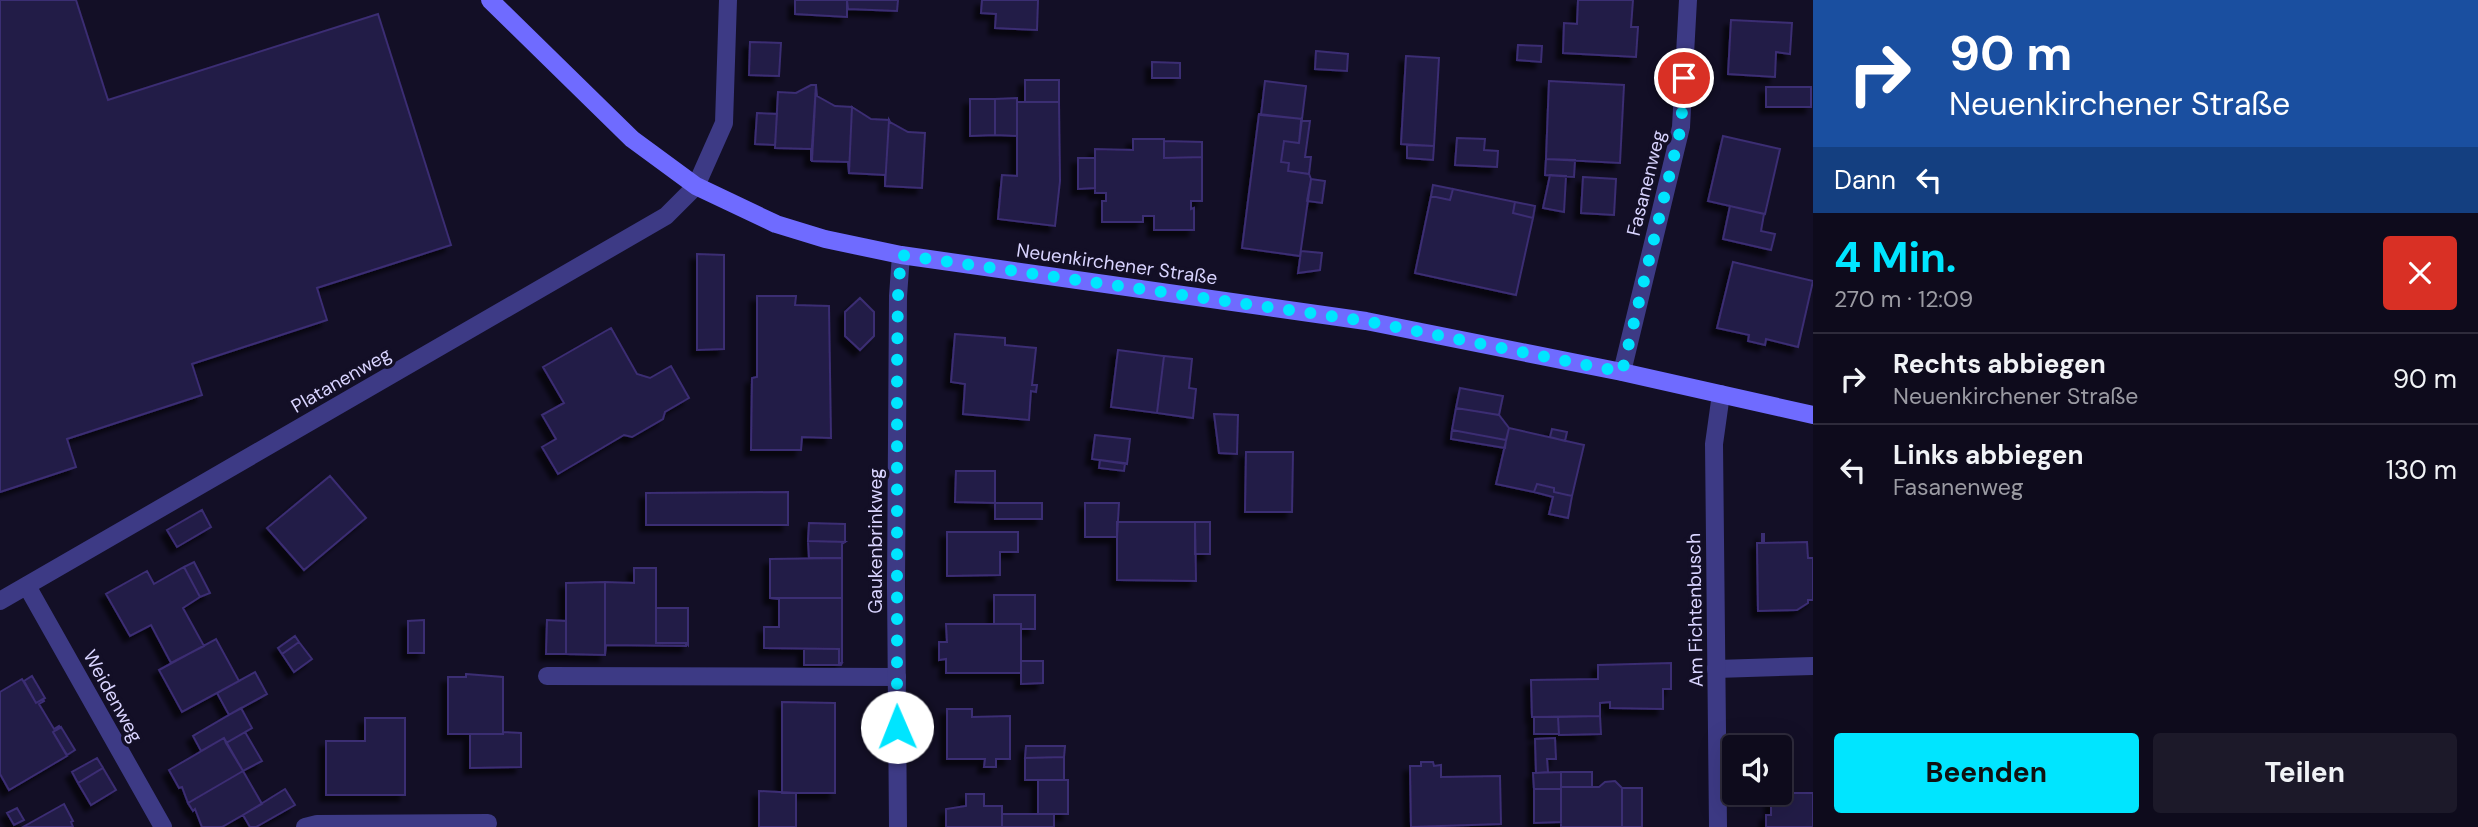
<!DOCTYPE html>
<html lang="de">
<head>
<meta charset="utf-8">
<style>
  body { margin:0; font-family:"DM Sans",sans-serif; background:#1c1929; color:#f1f3f6; height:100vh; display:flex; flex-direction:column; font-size:26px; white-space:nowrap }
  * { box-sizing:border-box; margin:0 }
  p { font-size:23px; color:#9b9ba3 }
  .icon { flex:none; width:38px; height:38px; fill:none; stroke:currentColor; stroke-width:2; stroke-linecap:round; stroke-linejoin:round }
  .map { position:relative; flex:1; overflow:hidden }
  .panel { display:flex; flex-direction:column; background:#0e0b1c; width:665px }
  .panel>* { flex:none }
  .guide { background:#1a4fa0; color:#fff; overflow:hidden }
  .tools { position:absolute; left:1722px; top:735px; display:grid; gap:14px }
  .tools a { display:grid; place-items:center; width:70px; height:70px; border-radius:7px; background:#0e0b1c; box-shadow:0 7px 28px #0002,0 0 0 2px #2e2b3b; font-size:35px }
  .pin { position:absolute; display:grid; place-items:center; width:60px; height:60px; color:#fff; margin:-30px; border:4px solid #fff; border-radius:50%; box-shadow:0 2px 7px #0007 }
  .me { position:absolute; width:77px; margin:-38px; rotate:359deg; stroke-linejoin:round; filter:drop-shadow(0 0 5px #0008) }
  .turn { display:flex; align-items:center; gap:24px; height:147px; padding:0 21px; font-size:32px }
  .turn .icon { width:91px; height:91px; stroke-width:2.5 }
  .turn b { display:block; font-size:49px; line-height:60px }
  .then { display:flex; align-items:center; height:66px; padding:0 21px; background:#0003; gap:14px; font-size:26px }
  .round { display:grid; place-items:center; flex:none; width:74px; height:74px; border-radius:7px; background:#1c1929 }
  .overview { display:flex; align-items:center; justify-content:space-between; height:119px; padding:0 21px }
  h1 { font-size:42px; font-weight:700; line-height:52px; color:#00e5ff }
  .button { display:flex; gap:14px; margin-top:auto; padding:14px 21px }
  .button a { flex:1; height:80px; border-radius:7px; background:#00e5ff; color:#111; font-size:28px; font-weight:700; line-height:80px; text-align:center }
  .button a+a { background:#1c1929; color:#f1f3f6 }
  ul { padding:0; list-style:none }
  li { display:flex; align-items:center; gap:21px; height:91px; padding:0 21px; border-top:2px solid #2e2b3b }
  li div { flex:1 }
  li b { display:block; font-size:26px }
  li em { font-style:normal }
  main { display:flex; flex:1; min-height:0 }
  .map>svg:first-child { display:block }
  .building { fill:#241b47; stroke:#3b2d73; stroke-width:2; filter:url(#shadow) }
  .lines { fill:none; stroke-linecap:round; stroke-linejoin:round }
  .service { stroke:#3d3a85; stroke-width:18 }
  .minor { stroke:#3d3a85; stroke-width:18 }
  .secondary { stroke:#6f6bff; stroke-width:18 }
  .route { stroke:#00e5ff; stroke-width:12; stroke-dasharray:0 21.6 }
  .labels { text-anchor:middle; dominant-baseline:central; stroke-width:7; stroke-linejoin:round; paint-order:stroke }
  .street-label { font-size:19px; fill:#d9d4ff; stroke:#130f26 }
</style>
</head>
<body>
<main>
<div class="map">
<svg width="1813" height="827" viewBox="0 0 1813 827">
  <defs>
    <filter id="shadow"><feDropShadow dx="-6" dy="6" stdDeviation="2" flood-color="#0009"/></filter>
  </defs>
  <rect width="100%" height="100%" fill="#130f26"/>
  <path class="building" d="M 0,0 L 76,0 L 108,100 L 378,14 L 451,245 L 317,288 L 327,320 L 192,364 L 202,395 L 67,439 L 76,467 L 0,492 Z
    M 795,0 L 847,0 L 847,17 L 795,14 Z
    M 847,0 L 898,0 L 897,11 L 848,9 Z
    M 982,0 L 1038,0 L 1037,30 L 995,28 L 996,14 L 981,13 Z
    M 1578,0 L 1633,0 L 1631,27 L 1638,27 L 1636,57 L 1563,53 L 1564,23 L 1577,24 Z
    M 1731,20 L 1792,23 L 1790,54 L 1776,52 L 1775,77 L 1728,74 Z
    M 750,42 L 781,43 L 779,76 L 749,75 Z
    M 1518,45 L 1542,46 L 1541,62 L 1517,60 Z
    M 1316,51 L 1348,54 L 1347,71 L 1315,69 Z
    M 1406,56 L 1439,58 L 1434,146 L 1401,144 Z
    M 1152,62 L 1180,63 L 1180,78 L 1152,78 Z
    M 1025,80 L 1059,80 L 1059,102 L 1025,102 Z
    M 1265,81 L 1306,86 L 1302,119 L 1261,115 Z
    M 1549,81 L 1624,85 L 1620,163 L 1546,159 Z
    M 811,85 L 816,85 L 811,161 L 811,149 L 775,148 L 778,92 L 796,93 Z
    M 816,85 L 817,96 L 835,106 L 852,107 L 849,173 L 848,162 L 812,161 Z
    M 1766,87 L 1811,87 L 1811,107 L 1766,107 Z
    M 1017,98 L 1017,136 L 995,135 L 995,99 Z
    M 970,99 L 995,99 L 995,135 L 970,136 Z
    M 1017,102 L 1059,102 L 1060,181 L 1055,226 L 998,219 L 1002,175 L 1017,176 Z
    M 852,107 L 871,119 L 889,120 L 885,186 L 885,175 L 849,173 Z
    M 757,113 L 777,114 L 775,145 L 755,144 Z
    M 1259,114 L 1302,119 L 1299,143 L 1284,141 L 1281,162 L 1289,163 L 1288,171 L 1309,174 L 1311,179 L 1300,256 L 1242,248 Z
    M 889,120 L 890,122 L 908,132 L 925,133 L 922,188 L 885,186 Z
    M 1301,121 L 1310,121 L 1305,157 L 1311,157 L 1309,174 L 1288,171 L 1289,163 L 1281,162 L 1284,141 L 1299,143 Z
    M 1723,136 L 1780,149 L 1765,214 L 1708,201 Z
    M 1457,138 L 1485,139 L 1484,150 L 1498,151 L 1497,167 L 1455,165 Z
    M 1133,139 L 1164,139 L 1164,158 L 1202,157 L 1202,201 L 1191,201 L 1191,209 L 1194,208 L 1194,230 L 1154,230 L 1154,216 L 1143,216 L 1143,222 L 1102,222 L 1102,201 L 1106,201 L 1106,193 L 1095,193 L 1095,149 L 1133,150 Z
    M 1164,141 L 1202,142 L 1202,157 L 1164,158 Z
    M 1407,145 L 1434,146 L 1433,160 L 1407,158 Z
    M 1078,158 L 1095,158 L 1095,188 L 1078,189 Z
    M 1546,159 L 1575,160 L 1574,177 L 1545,175 Z
    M 1550,175 L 1566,176 L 1564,212 L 1543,208 Z
    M 1583,177 L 1616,179 L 1614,215 L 1581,213 Z
    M 1311,179 L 1325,181 L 1322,203 L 1307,201 Z
    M 1433,185 L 1453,189 L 1450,200 L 1431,196 Z
    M 1453,189 L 1515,202 L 1513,213 L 1533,218 L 1516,295 L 1415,273 L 1431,196 L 1450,200 Z
    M 1515,202 L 1535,206 L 1533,218 L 1513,213 Z
    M 1730,206 L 1764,214 L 1761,231 L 1775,234 L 1771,250 L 1723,239 Z
    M 1301,251 L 1322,253 L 1320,270 L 1298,273 Z
    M 697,254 L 724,255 L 724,349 L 697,350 Z
    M 1733,262 L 1813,281 L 1798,347 L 1766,339 L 1765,345 L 1748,341 L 1749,335 L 1717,328 Z
    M 757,296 L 796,296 L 795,305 L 829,306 L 831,438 L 802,437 L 801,450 L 751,450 L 752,378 L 757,377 Z
    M 860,298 L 874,312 L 874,336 L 860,350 L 845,336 L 845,312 Z
    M 611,328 L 637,374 L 650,378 L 671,366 L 689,398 L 665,412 L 663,419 L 632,437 L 624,435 L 558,474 L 542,447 L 556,439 L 542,415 L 564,403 L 543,367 Z
    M 955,334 L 1005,338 L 1005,345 L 1036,348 L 1032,385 L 1037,385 L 1036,392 L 1031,391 L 1029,420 L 963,414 L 965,384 L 951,382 Z
    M 1118,350 L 1164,356 L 1157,413 L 1111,407 Z
    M 1164,356 L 1192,359 L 1189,388 L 1196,389 L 1193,418 L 1157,413 Z
    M 1460,388 L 1503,396 L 1499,415 L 1456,408 Z
    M 1456,408 L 1499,415 L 1509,428 L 1506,440 L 1452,430 Z
    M 1214,414 L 1238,415 L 1237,454 L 1219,453 Z
    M 1509,428 L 1584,445 L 1572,496 L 1554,492 L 1554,488 L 1537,484 L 1534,492 L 1496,484 Z
    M 1552,429 L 1567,432 L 1565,441 L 1550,437 Z
    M 1452,430 L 1506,440 L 1505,448 L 1451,439 Z
    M 1095,435 L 1130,439 L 1127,464 L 1092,459 Z
    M 1246,452 L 1293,452 L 1292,512 L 1245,512 Z
    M 1100,460 L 1125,463 L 1124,471 L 1099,468 Z
    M 956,471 L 995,471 L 995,503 L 955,502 Z
    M 330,476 L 366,518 L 304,570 L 267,528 Z
    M 1537,484 L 1554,488 L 1554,492 L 1572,496 L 1568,518 L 1549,514 L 1553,497 L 1534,492 Z
    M 788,492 L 788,525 L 646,525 L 646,493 Z
    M 995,503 L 1042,503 L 1042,519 L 995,519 Z
    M 1085,503 L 1119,503 L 1117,537 L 1085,537 Z
    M 202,510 L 211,527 L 177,547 L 167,530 Z
    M 1117,522 L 1195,522 L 1196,581 L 1117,580 Z
    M 1195,522 L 1210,522 L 1210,554 L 1195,554 Z
    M 809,523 L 845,524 L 845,542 L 808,541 Z
    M 947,532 L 1018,532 L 1018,552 L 1000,552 L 1000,575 L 947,576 Z
    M 1762,534 L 1764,534 L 1764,543 L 1807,542 L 1808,558 L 1813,558 L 1813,600 L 1808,600 L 1808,603 L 1797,610 L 1758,611 L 1757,543 L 1762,543 Z
    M 808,541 L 845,542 L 842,544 L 842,558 L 809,558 Z
    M 842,558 L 842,598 L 770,598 L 770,559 Z
    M 194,562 L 210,593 L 200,597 L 184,567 Z
    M 184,567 L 200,597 L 183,608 L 204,646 L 171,663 L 151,625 L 130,636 L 106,594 L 147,571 L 154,584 Z
    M 634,568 L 656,568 L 656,643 L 686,643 L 686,646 L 606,645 L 605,655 L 605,582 L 634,583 Z
    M 605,582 L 605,655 L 566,654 L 566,583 Z
    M 994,595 L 1035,595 L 1035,629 L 1021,629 L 1021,624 L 994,624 Z
    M 770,598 L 842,598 L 842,663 L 839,663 L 839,649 L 764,648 L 764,627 L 779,627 L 779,599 Z
    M 656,608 L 688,608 L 688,645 L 686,643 L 656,643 Z
    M 424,620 L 424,653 L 408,653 L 408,621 Z
    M 547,620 L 566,621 L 566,654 L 546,654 Z
    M 946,624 L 1021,624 L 1021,673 L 946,673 L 946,659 L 939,660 L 939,642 L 947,642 Z
    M 295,636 L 299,642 L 282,654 L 278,648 Z
    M 216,639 L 239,681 L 182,712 L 159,670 Z
    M 299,642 L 312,659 L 294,672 L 282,654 Z
    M 804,649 L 839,649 L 839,663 L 842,663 L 841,665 L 804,665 Z
    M 1021,661 L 1043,661 L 1043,683 L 1021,684 Z
    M 1671,663 L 1671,689 L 1663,689 L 1663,709 L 1610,708 L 1610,702 L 1600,703 L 1600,716 L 1532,717 L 1531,680 L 1598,679 L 1598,665 Z
    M 255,672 L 267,694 L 229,715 L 217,693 Z
    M 466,674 L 503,677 L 503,734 L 448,734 L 448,677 L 466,677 Z
    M 32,676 L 45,698 L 36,703 L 24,681 Z
    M 22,679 L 36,703 L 43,699 L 44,701 L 39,704 L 54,729 L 59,726 L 60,728 L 53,732 L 67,756 L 9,790 L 0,774 L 0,692 Z
    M 782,702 L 835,703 L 835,793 L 782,793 Z
    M 241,708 L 252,728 L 226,743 L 224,738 L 201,751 L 193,736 Z
    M 947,709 L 972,709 L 972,717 L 1010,716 L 1010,759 L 996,759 L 996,767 L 984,767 L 985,759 L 947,759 Z
    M 1600,716 L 1601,734 L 1559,735 L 1558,717 Z
    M 1534,717 L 1558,717 L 1559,734 L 1534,734 Z
    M 365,718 L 405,718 L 405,795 L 326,795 L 326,741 L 365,741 Z
    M 61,727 L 75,750 L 67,755 L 53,732 Z
    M 245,732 L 262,761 L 243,771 L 226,743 Z
    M 503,732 L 521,733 L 521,767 L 470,768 L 470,734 L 503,734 Z
    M 224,738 L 243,771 L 188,803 L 182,787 L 179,788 L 169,770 Z
    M 1555,738 L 1556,759 L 1547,759 L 1548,772 L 1536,773 L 1535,739 Z
    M 1026,746 L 1065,746 L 1064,757 L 1025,758 Z
    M 1064,757 L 1064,780 L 1025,780 L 1025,758 Z
    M 97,758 L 103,768 L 78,783 L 72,772 Z
    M 1421,762 L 1433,762 L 1434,766 L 1441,765 L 1441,777 L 1500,776 L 1501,824 L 1411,827 L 1410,766 L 1421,766 Z
    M 103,768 L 116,790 L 91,805 L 78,783 Z
    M 243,771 L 262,804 L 222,827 L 202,827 L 195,809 L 193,811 L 188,803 Z
    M 1561,772 L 1561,789 L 1534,789 L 1533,773 Z
    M 1561,772 L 1592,772 L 1592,787 L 1561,787 Z
    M 1038,780 L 1068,780 L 1068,814 L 1038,814 Z
    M 1615,781 L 1622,788 L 1622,827 L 1561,827 L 1561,787 L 1599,787 L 1605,782 Z
    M 1622,788 L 1642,788 L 1642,827 L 1622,827 Z
    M 285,789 L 295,805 L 256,827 L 250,827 L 243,815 Z
    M 1534,789 L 1561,789 L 1561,822 L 1534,823 Z
    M 759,791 L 796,793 L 796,827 L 759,827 Z
    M 1771,793 L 1813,793 L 1813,827 L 1766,827 L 1766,815 L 1771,815 Z
    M 966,794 L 984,794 L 984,806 L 1002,806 L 1002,827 L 946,827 L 946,809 L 966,806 Z
    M 64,804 L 73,821 L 71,822 L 73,827 L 23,827 Z
    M 17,808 L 24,820 L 14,825 L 7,813 Z
    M 1002,814 L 1054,814 L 1054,827 L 1002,827 Z"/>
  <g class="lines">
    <path class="service" d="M 1716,669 L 1813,666
      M 547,676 L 897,677"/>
    <path class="minor" d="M 1622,372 L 1681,127 L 1688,0
      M 27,586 L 163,827
      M 0,601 L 666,216 L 696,186 L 724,123 L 728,0
      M 305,827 L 317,824 L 488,823
      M 898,827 L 896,585 L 898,296 L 901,255
      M 1718,827 L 1714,444 L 1721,394"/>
    <path class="secondary" d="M 490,0 L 632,139 L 696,186 L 776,224 L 825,239 L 901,255 L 1366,321 L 1622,372 L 1813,415"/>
  </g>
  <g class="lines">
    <path class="route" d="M 897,727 L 897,366 L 898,296 L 901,255 L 1366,321 L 1622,372 L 1681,127 L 1684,78"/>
  </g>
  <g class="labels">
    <g class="street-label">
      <text transform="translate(1646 183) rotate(-76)">Fasanenweg</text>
      <text transform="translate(1117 264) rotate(8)">Neuenkirchener Straße</text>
      <text transform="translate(341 380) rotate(-30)">Platanenweg</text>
      <text transform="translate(875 541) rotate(-90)">Gaukenbrinkweg</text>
      <text transform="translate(1695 610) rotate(-91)">Am Fichtenbusch</text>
      <text transform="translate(113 696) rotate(61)">Weidenweg</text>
    </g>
  </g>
</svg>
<div class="tools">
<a><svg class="icon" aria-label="sound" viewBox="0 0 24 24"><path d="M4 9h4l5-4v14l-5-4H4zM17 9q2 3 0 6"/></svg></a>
</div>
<div class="pin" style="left:1684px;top:78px;background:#d93025"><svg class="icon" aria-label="arrive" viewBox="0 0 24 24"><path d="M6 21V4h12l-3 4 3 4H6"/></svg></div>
<svg class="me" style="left:897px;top:727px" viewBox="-20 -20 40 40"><circle r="19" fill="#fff"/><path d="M0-13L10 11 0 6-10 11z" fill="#00e5ff"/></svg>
</div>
<section class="panel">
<div class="guide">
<div class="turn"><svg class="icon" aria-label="right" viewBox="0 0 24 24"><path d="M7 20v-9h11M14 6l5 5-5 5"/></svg><div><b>90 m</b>Neuenkirchener Straße</div></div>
<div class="then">Dann<svg class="icon" aria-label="left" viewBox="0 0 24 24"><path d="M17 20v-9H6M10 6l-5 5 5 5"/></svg></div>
</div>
<div class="overview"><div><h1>4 Min.</h1><p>270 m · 12:09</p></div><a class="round" style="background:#d93025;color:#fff"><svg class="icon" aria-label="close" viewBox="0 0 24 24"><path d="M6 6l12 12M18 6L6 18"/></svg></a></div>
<ul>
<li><svg class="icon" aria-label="right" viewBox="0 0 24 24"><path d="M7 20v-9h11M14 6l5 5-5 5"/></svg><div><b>Rechts abbiegen</b><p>Neuenkirchener Straße</p></div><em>90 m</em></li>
<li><svg class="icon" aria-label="left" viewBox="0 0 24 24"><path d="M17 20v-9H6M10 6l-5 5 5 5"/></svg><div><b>Links abbiegen</b><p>Fasanenweg</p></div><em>130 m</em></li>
</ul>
<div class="button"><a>Beenden</a><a>Teilen</a></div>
</section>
</main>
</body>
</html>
